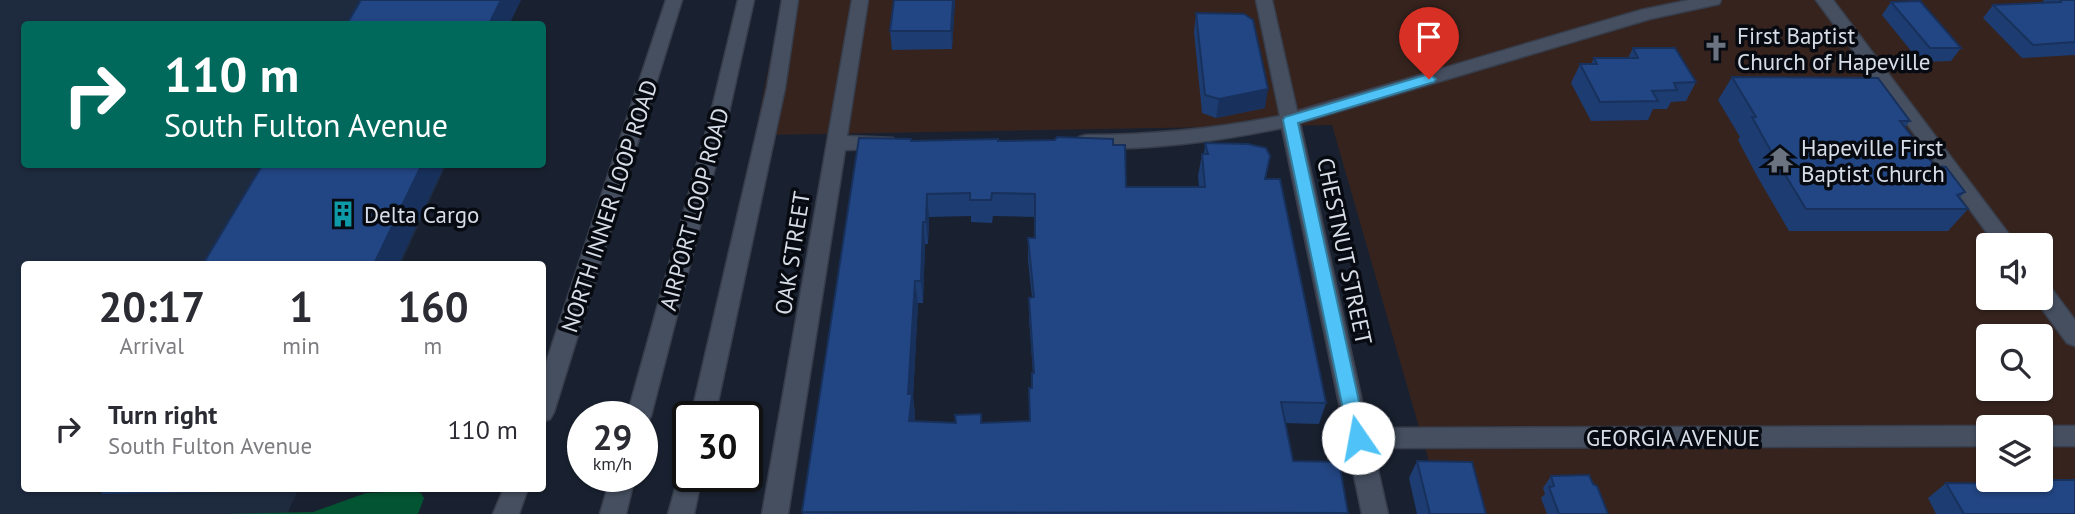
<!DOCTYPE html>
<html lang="en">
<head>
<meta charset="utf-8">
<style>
  body { margin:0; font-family:"PT Sans",sans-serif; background:#f7f7f7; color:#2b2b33; height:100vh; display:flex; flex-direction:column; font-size:26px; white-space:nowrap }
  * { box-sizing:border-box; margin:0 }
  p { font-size:23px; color:#7c7c81 }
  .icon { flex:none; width:38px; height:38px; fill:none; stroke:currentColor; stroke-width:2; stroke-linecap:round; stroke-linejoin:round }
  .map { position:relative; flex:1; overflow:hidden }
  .details { position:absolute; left:21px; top:261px; width:525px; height:231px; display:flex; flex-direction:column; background:#fff; border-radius:7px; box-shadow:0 2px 5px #0004 }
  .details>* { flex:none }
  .hud { position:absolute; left:21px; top:21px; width:525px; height:147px; border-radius:7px; box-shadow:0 2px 5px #0004; background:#00695c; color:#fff; overflow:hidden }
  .buttons { position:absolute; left:1976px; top:233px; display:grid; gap:14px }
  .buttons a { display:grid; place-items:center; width:77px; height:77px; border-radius:7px; background:#fff; box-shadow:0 2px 5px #0004; font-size:35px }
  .speed { position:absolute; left:567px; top:401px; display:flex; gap:14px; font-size:35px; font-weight:700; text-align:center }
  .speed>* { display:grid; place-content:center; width:91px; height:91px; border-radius:50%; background:#fff; box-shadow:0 2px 5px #0004; line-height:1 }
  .speed small { font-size:18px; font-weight:400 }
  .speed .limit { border:4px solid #111; border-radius:10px; background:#fff; color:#111 }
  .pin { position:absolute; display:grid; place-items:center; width:60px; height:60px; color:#fff; margin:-72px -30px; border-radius:50% 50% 50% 0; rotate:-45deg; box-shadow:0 0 7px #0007 }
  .pin .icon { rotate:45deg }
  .me { position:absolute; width:77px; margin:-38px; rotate:348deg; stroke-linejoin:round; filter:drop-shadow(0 0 5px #0008) }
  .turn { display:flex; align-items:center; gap:24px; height:147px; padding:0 28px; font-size:32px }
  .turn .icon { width:91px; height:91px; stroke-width:2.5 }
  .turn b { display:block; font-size:49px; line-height:60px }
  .eta { display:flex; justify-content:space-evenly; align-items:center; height:119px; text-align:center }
  .eta b { font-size:42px; font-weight:800; line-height:49px }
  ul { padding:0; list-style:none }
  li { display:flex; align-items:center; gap:21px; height:98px; padding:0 28px }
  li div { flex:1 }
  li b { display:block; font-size:26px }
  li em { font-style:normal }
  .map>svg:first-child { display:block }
  .commercial { fill:#36231e; fill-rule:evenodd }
  .built { fill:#1e2b3f }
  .green { fill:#035432 }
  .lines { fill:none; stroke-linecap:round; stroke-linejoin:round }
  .street-casing { stroke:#373d4a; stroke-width:3 }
  .secondary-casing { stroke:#373d4a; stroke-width:3 }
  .street { fill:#454f60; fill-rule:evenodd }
  .secondary { fill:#454f60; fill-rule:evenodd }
  .wall { fill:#1d3c71; fill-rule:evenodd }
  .shaded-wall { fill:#18315c }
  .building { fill:#224683; stroke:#18315c; stroke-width:2; fill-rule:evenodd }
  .route { fill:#4fc3f7; stroke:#337fa1; stroke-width:2 }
  .labels { text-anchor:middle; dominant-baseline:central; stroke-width:7; stroke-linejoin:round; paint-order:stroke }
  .poi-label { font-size:23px; fill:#d7dde7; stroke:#070b11; text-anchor:start }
  .street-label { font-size:23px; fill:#d7dde7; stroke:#070b11 }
</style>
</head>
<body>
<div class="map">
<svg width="2075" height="514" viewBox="0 0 2075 514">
  <rect width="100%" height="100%" fill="#192130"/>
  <path class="commercial" d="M 782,0 L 2075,0 L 2075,514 L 1444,514 L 1332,125 L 755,135 ZM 1988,245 L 2040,245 L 2040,298 L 1988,298 ZM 1988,336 L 2040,336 L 2040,388 L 1988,388 ZM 1988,427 L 2040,427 L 2040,480 L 1988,480 Z"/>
  <path class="built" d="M 0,0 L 521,0 L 510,24 L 24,24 L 24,164 L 446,165 L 401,264 L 24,264 L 24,488 L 299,488 L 287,514 L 0,514 Z"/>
  <path class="green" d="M 413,491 L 421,493 L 424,498 L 418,514 L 224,514 L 313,512 L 366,493 Z"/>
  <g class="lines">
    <g class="street-casing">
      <path id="street" d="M 666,0 L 682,0 L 554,412 L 550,419 L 542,422 L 542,375 Z
        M 852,0 L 868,0 L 847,136 L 893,138 L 896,143 L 893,148 L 845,150 L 788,514 L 762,514 Z
        M 1256,0 L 1272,0 L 1297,111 L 1641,10 L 1689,0 L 1721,0 L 1719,4 L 1650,19 L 1300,123 L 1368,428 L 1988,426 L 1991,427 L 1988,427 L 1988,446 L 1373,448 L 1388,514 L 1362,514 L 1282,128 C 1214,142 1156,149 1086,149 L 1079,147 L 1076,142 L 1079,137 L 1086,135 C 1154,135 1213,129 1280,116 Z
        M 1816,0 L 1833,0 L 2017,245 L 1996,245 Z
        M 2040,282 L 2048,284 L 2075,320 L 2075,346 L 2067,343 L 2034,298 L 2040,298 Z
        M 2040,426 L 2075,426 L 2075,446 L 2040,446 L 2040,427 L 2037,427 Z
        M 504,488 L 528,488 L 519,514 L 493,514 Z"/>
    </g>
    <g class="secondary-casing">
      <path id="secondary" d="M 738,0 L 754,0 L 727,121 L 651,416 L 647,423 L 642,425 L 642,416 L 627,416 L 709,121 Z
        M 782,0 L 798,0 L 785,88 L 715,416 L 691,416 L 767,88 Z
        M 688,466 L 688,476 L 702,476 L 694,514 L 668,514 L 681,468 Z
        M 611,476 L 635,476 L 626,514 L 600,514 Z"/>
    </g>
    <use href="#street" class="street"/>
    <use href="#secondary" class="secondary"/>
  </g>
  <path class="wall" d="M 955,0 L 952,49 L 892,50 L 890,31 Z
    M 2044,0 L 2075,0 L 2075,55 L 2022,58 L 1983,18 L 1993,5 L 2042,3 Z
    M 1891,2 L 1961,48 L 1951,61 L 1920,62 L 1882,15 Z
    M 1196,13 L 1265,108 L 1216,118 L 1202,113 L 1194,32 Z
    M 1633,48 L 1696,82 L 1686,101 L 1671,102 L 1667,109 L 1653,109 L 1648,120 L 1591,121 L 1571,83 L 1580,64 L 1591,64 L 1594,58 L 1628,58 Z
    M 1732,77 L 1910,121 L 1905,127 L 1935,166 L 1965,192 L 1959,198 L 1968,209 L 1948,231 L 1789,231 L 1757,176 L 1738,140 L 1740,137 L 1718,100 Z
    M 911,141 L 998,141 L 1113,145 L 1126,187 L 1199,187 L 1198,176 L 1202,154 L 1204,154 L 1205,143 L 1265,179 L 1326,403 L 1319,424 L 1285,423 L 1293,461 L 1348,513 L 1348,514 L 803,514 L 802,512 ZM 971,216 L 971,222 L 992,223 L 993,216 L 1035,217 L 1035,238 L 1028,238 L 1028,260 L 1032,297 L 1029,298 L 1029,319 L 1033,373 L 1032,388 L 1029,388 L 1029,421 L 982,423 L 914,421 L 915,415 L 913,397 L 918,303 L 923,303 L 925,244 L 928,244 L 929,217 Z
    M 1417,461 L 1486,514 L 1417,514 L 1409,478 Z
    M 1551,476 L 1593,484 L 1608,514 L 1547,514 L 1541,498 L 1545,494 L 1543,488 Z
    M 2037,480 L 2075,514 L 1936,514 L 1928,498 L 1946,483 L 2034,484 Z
    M 96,488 L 297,488 L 295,491 L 103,494 Z"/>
  <path class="shaded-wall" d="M 501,0 L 521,0 L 509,24 L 489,24 Z
    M 953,0 L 955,0 L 952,49 L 951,31 Z
    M 1268,89 L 1265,108 L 1216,118 L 1219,99 Z
    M 422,164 L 445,164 L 399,264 L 374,264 Z
    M 927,194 L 929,217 L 928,244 L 926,222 Z
    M 923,222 L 925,244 L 923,303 L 921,281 Z
    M 915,281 L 918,303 L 913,397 L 915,415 L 913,442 L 909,421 L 908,394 Z"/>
  <path class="building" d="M 361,0 L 501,0 L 489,24 L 347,24 Z
    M 894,0 L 953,0 L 951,31 L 890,31 Z
    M 2060,0 L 2075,0 L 2075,42 L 2033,45 L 1993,5 L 2061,2 Z
    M 1920,1 L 1961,48 L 1930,48 L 1891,2 Z
    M 1196,13 L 1244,14 L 1253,20 L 1268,89 L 1219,99 L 1205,95 Z
    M 1633,48 L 1675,48 L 1696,82 L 1674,83 L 1677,90 L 1652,91 L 1658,101 L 1600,102 L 1580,64 L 1597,64 L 1594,58 L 1638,58 Z
    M 1732,77 L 1878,78 L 1910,121 L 1900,121 L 1935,166 L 1946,167 L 1965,192 L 1957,195 L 1968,209 L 1806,209 L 1772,153 L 1752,117 L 1756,117 Z
    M 1057,137 L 1113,139 L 1113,145 L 1125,145 L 1126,187 L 1205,187 L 1202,154 L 1208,154 L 1205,143 L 1248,144 L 1266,148 L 1270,156 L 1265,179 L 1280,179 L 1326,403 L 1281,402 L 1293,461 L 1339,462 L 1348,513 L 802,512 L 859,138 L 911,139 L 911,141 L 998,139 L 998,141 L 1055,140 ZM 970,193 L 970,200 L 991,200 L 992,193 L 1035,194 L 1035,238 L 1028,238 L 1034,297 L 1029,298 L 1034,373 L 1032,373 L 1032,388 L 1029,388 L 1030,421 L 981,423 L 981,414 L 955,415 L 956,423 L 909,421 L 912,394 L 908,394 L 915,281 L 921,281 L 923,222 L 926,222 L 927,194 Z
    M 263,164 L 422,164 L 374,264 L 203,264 Z
    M 1417,461 L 1472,462 L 1486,514 L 1430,514 Z
    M 1589,475 L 1593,484 L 1597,486 L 1608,514 L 1559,514 L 1549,487 L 1554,486 L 1551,476 Z
    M 2037,480 L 2075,480 L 2075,514 L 1964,514 L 1946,483 L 2040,484 Z"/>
  <path class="route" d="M 1429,74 L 1436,79 L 1434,82 L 1298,123 L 1367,438 L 1365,444 L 1358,446 L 1352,444 L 1349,438 L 1283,120 L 1285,117 Z"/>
  <defs>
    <g id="church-bare" transform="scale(2.1)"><path d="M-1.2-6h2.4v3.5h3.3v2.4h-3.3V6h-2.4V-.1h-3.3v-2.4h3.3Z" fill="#6b7280" stroke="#070b11" stroke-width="2.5" paint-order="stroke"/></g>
    <g id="temple-bare" transform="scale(2.1)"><path d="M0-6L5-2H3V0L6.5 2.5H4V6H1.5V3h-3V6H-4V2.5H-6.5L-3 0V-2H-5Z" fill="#6b7280" stroke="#070b11" stroke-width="2.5" paint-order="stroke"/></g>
    <g id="building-bare" transform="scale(2.1)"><path d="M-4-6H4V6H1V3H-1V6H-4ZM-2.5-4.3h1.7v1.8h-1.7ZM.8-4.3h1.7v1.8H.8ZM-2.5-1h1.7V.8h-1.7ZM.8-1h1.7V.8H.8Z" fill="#0f9aa8" stroke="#070b11" stroke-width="2.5" paint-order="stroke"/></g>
  </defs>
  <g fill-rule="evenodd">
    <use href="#church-bare" x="1716" y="48"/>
    <use href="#temple-bare" x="1780" y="160"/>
    <use href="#building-bare" x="343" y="214"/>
  </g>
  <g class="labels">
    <g class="poi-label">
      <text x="1737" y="35">First Baptist<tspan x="1737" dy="26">Church of Hapeville</tspan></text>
      <text x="1801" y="147">Hapeville First<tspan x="1801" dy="26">Baptist Church</tspan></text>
      <text x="364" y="214">Delta Cargo</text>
    </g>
    <g class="street-label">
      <text transform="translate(609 206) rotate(-72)">NORTH INNER LOOP ROAD</text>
      <text transform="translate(694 209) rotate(-75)">AIRPORT LOOP ROAD</text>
      <text transform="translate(1345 251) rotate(78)">CHESTNUT STREET</text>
      <text transform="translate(792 253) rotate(-81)">OAK STREET</text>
      <text x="1673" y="437">GEORGIA AVENUE</text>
    </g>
  </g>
</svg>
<div class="buttons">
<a><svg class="icon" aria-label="sound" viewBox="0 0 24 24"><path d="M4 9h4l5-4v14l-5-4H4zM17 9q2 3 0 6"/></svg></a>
<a><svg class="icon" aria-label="search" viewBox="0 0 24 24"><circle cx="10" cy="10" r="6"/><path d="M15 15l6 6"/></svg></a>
<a><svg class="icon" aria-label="layers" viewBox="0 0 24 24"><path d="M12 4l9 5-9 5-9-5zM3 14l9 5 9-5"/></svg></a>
</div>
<div class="speed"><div>29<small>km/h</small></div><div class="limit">30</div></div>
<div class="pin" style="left:1429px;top:79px;background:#d93025"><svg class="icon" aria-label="arrive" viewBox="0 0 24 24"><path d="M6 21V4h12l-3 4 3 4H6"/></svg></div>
<svg class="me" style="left:1358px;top:438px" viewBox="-20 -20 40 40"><circle r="19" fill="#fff"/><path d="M0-13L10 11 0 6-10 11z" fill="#4fc3f7"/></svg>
<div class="hud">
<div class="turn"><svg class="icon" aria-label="right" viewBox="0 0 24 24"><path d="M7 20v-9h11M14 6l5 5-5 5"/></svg><div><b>110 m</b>South Fulton Avenue</div></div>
</div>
<section class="details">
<div class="eta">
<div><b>20:17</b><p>Arrival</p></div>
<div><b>1</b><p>min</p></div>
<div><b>160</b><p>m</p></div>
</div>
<ul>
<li><svg class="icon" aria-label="right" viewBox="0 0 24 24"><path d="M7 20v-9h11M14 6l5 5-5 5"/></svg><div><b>Turn right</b><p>South Fulton Avenue</p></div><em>110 m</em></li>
</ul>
</section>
</div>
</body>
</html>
